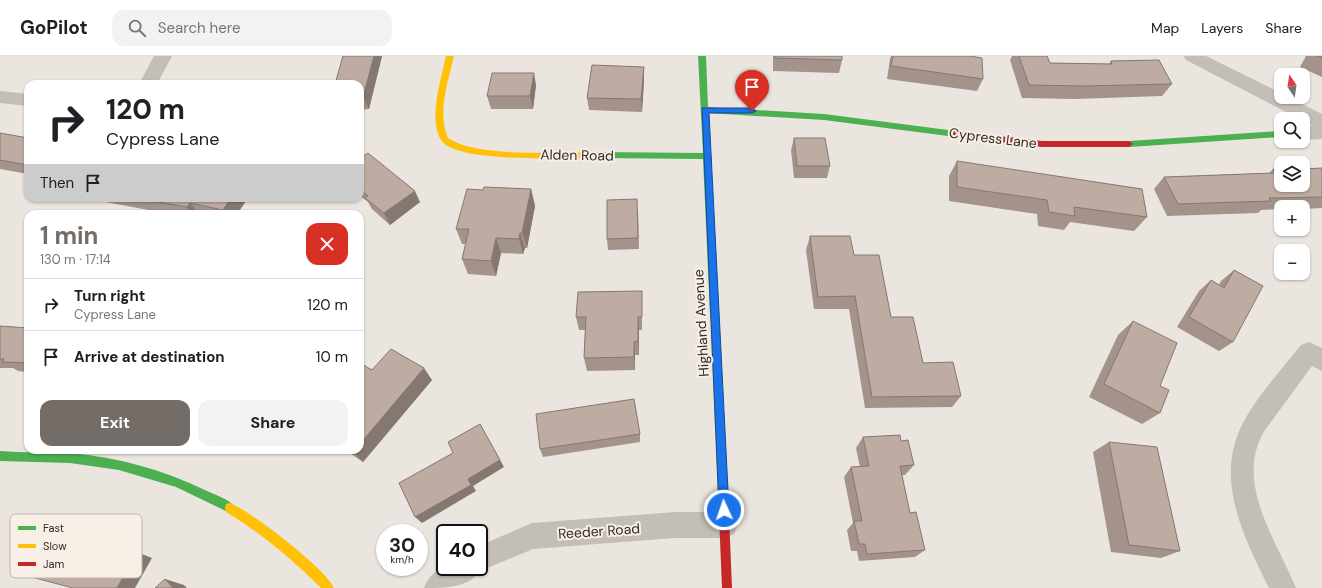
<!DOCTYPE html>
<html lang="en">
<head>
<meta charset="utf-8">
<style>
  body { margin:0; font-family:"DM Sans",sans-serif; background:#f2f2f2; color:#202124; height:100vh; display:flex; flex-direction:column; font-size:15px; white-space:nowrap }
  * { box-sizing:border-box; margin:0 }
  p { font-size:13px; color:#757577 }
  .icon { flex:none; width:22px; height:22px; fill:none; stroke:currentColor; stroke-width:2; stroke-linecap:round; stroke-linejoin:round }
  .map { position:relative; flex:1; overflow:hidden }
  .side { position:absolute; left:24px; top:154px; width:340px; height:244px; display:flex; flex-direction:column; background:#fff; border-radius:12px; box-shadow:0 1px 3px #0004 }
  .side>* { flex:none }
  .banner { position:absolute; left:24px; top:24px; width:340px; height:122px; border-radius:12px; box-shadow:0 1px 3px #0004; background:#fff; color:#202124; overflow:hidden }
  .needle { width:26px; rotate:347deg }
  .buttons { position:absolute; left:1274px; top:12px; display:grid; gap:8px }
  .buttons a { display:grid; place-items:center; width:36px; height:36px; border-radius:8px; background:#fff; box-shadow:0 1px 3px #0004; font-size:20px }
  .speed { position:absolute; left:376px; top:468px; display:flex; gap:8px; font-size:20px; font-weight:700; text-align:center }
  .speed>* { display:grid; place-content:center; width:52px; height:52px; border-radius:50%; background:#fff; box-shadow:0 1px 3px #0004; line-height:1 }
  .speed small { font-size:10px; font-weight:400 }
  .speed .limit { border:2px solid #111; border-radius:6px; background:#fff; color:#111 }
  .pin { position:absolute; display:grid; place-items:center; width:34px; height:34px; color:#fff; margin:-41px -17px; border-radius:50% 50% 50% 0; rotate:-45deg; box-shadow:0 0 4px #0007 }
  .pin .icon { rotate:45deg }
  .me { position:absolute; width:44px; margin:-22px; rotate:357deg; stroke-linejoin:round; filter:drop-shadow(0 0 3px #0008) }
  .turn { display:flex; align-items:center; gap:14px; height:84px; padding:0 16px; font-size:18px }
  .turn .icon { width:52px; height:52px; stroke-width:2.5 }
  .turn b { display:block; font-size:28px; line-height:34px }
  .then { display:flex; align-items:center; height:38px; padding:0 16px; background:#0003; gap:8px; font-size:15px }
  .round { display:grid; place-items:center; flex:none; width:42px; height:42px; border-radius:12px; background:#f2f2f2 }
  .head { display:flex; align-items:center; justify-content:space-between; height:68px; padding:0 16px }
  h1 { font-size:24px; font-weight:700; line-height:30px; color:#746c67 }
  .primary-button { display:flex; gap:8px; margin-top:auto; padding:8px 16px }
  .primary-button a { flex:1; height:46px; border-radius:12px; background:#746c67; color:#fff; font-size:16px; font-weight:700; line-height:46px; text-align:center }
  .primary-button a+a { background:#f2f2f2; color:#202124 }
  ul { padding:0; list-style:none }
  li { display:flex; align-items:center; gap:12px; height:52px; padding:0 16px; border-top:1px solid #e0e0e0 }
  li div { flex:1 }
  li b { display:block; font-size:15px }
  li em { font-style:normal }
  header { display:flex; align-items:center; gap:24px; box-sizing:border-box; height:56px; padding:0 20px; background:#fff; border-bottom:1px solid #e0e0e0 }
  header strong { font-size:19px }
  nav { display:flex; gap:22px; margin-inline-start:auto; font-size:14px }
  .search { width:280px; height:36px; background:#f2f2f2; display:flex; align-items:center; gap:10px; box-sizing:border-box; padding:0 14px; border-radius:12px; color:#757577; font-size:15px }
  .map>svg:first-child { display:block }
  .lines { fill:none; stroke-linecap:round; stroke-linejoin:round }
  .street { fill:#c4beb8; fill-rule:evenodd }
  .fast { fill:#4caf50; fill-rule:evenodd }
  .slow { fill:#ffc107; fill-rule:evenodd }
  .jam { fill:#c62828; fill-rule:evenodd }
  .wall { fill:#a3938a }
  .shaded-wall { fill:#857871 }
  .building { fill:#beaba1; stroke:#857871 }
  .route { fill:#1a73e8; stroke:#114b97 }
  .labels { text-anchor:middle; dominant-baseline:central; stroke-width:4; stroke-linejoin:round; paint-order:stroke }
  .street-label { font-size:14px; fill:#342b27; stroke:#f8f0e6 }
  .key { fill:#f8f0e6; stroke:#bdb5ad; stroke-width:1 }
  .key-label { font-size:11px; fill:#342b27 }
</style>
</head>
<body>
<header>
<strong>GoPilot</strong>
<div class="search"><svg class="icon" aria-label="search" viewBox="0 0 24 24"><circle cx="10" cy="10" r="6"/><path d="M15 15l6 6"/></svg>Search here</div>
<nav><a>Map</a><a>Layers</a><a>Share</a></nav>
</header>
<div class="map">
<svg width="1322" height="532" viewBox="0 0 1322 532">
  <rect width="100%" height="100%" fill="#ebe5df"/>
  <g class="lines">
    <path class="street" d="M 154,0 L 172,0 L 157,28 L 139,28 Z
      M 1183,0 L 1206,0 L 1281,37 L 1281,41 L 1288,41 L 1322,58 L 1322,83 L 1303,84 L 1303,70 L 1313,70 L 1186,4 Z
      M 0,35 L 28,38 L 28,50 L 0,47 Z
      M 1309,286 L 1322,292 L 1322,315 L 1312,310 L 1265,374 C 1233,426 1277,485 1296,532 L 1269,532 C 1243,480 1213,421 1244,365 C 1259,338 1282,313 1301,289 Z
      M 675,456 L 725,456 L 734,460 L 738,469 L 734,478 L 725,482 L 675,482 L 533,493 L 478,516 C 470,532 442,532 424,532 C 434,506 456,511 479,511 L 479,490 L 532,467 Z"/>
    <path class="fast" d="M 698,0 L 706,0 L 708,51 L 824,58 L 956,75 L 960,78 L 956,81 L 824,64 L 708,57 L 718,257 L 717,260 L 714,261 L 711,260 L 710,257 L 703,103 L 597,102 L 593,99 L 597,96 L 703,97 Z
      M 1281,75 L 1281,81 L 1129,91 L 1125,88 L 1129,85 Z
      M 0,395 C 23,397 47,396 70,397 C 118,401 164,414 207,435 C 215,439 232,444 235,452 L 234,456 L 230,457 L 176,431 L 119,414 L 70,407 L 0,405 Z"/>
    <path class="slow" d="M 446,0 L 454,0 C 448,26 437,57 448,82 C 477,102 560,96 597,96 L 601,99 L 600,101 C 590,104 577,102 566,102 C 543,102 453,105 441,84 C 428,62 441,24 446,0 Z
      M 714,253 L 717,254 L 718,257 L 729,460 L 728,464 L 724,465 L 720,464 L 719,460 L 710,257 L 711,254 Z
      M 230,447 C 251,455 326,513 334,532 L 321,532 C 292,503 261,477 226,456 L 225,452 L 226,448 Z"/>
    <path class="jam" d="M 956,75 L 1042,85 L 1129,85 L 1133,88 L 1129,91 L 1042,91 L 956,81 L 952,78 Z
      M 724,455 L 728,456 L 729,460 L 732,532 L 722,532 L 719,460 L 720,456 Z"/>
  </g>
  <path class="wall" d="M 343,0 L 382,0 L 369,53 L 360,54 L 360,28 Z
    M 773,0 L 842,0 L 842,4 L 839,17 L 773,15 Z
    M 891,0 L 970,0 L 983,23 L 977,35 L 887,23 L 890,3 Z
    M 1012,0 L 1047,0 L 1050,7 L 1109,8 L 1111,5 L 1172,28 L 1162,40 L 1075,43 L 1022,42 L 1010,4 Z
    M 1306,0 L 1322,0 L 1322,21 L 1300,11 Z
    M 644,11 L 644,24 L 642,56 L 589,54 L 587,42 Z
    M 536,29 L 533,53 L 491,53 L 487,40 Z
    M 0,77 L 28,82 L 28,118 L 0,113 Z
    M 794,82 L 830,110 L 827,122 L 794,122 L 791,94 Z
    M 360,102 L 420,146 L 390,169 L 372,153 L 368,146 L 360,140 Z
    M 957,105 L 1147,161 L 1134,175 L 1070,166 L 1064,174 L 1038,170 L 1037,158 L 949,145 L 949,120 Z
    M 1322,112 L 1322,152 L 1303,153 L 1303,151 L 1281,151 L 1281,153 L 1261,154 L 1258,157 L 1167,160 L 1154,133 L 1164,121 L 1269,117 L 1273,113 Z
    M 531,133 L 535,150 L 527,192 L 525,192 L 523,198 L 501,197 L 496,220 L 468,218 L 462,203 L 466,188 L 462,188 L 456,173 L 483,134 Z
    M 97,142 L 248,142 L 237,158 L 170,158 L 100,145 Z
    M 638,154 L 639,193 L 608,194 L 607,183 Z
    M 810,180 L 854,199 L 891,261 L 923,307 L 961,340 L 952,351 L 865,352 L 849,253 L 814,253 L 806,194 Z
    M 1234,214 L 1233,286 L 1219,295 L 1177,271 L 1199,235 L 1211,224 L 1219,229 L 1221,225 Z
    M 642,235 L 642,274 L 639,274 L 639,299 L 635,299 L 635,314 L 587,315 L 584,302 L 585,274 L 579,274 L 576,261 Z
    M 1133,265 L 1160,330 L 1160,357 L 1142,368 L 1089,341 L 1118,279 Z
    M 0,270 L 28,272 L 28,316 L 18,315 L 13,312 L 0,312 Z
    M 372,314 L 432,324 L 363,406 L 345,394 L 360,394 Z
    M 640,378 L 640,386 L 543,401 L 540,393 Z
    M 863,381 L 901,385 L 914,409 L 905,419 L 902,419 L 910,457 L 925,494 L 915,501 L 859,505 L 857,495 L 851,495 L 847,474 L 853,467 L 844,421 L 851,411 L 860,411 L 856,392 Z
    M 1109,386 L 1180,495 L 1161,502 L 1111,496 L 1093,396 Z"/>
  <path class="shaded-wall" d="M 374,0 L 382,0 L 369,53 L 363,41 Z
    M 644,11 L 644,24 L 642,56 L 641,43 Z
    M 534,17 L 536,29 L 533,53 L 530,40 Z
    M 531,133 L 535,150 L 527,192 L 522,177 Z
    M 415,135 L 420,146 L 390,169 L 384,157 Z
    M 231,142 L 248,142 L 237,158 L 227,158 L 223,154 Z
    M 190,147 L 199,158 L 192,158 L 187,151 Z
    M 520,177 L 525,192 L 523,198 L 519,183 Z
    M 496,182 L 501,197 L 496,220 L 491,205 Z
    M 638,261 L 639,274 L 639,299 L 638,285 Z
    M 634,286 L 635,299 L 635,314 L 634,301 Z
    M 424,312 L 432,324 L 363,406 L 353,396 L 355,394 L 360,394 L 360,388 Z
    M 480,368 L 504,411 L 473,430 L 476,435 L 422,467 L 415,461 L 468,423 Z
    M 137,496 L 152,502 L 135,532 L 117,532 Z
    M 165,523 L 184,529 L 187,532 L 173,532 Z"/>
  <path class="building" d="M 343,0 L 374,0 L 363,41 L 360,41 L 360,28 L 335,28 Z
    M 775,0 L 842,0 L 842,4 L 775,2 Z
    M 893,0 L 970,0 L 982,2 L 983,23 L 891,10 Z
    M 1019,0 L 1047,0 L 1050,7 L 1112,8 L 1111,5 L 1159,4 L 1172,28 L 1083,30 L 1029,29 Z
    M 1317,0 L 1322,0 L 1322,2 Z
    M 592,9 L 644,11 L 641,43 L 587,42 Z
    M 492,17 L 534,17 L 530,40 L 487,40 Z
    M 0,77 L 28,82 L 28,109 L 0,104 Z
    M 794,82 L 825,82 L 830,110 L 797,110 Z
    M 368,97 L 415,135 L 384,157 L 365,142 L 368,140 L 360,133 L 360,102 Z
    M 957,105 L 1142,133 L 1147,161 L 1074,151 L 1075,160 L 1049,156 L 1047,144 L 957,131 Z
    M 1322,112 L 1322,141 L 1269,142 L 1271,145 L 1178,148 L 1164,121 L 1275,117 L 1273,113 L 1281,113 L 1281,129 L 1303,129 L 1303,113 Z
    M 484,131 L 531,133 L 522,177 L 520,177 L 519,183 L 496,182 L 491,205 L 462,203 L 469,173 L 456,173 L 467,133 L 483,134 Z
    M 135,142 L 231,142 L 223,154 L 190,147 L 187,151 Z
    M 637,143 L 638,182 L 607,183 L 607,144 Z
    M 810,180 L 850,180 L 854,199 L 879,199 L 891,261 L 913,261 L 923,307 L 953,306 L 961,340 L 872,341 L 855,240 L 818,241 Z
    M 1234,214 L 1263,230 L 1233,286 L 1189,261 L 1211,224 L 1224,232 Z
    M 642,235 L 642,261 L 638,261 L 638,285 L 634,286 L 634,301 L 584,302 L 586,261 L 576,261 L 578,236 Z
    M 1133,265 L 1177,287 L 1160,330 L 1169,334 L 1160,357 L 1104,328 Z
    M 0,270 L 28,272 L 28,307 L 3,306 L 4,303 L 0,303 Z
    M 391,293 L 424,312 L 360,388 L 360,307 L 372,314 Z
    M 634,343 L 640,378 L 540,393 L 536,358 Z
    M 480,368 L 500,404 L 468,423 L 471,429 L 415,461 L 399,427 L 453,397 L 448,386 Z
    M 900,379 L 901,385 L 908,384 L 914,409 L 900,410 L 910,457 L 916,456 L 925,494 L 867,498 L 865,488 L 859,488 L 854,465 L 862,465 L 851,411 L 869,410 L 863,381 Z
    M 1109,386 L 1157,391 L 1180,495 L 1129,489 Z
    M 349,394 L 355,394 L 353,396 Z
    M 48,474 L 137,496 L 117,532 L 73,532 L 20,518 Z
    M 165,523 L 173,532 L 155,532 Z"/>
  <path class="route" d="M 702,52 L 752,52 L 756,55 L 752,57 L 709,57 L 729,454 L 728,458 L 724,459 L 720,458 L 719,454 Z"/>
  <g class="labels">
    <g class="street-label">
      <text transform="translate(993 82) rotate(7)">Cypress Lane</text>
      <text transform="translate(577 99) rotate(1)">Alden Road</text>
      <text transform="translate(701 267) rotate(-93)">Highland Avenue</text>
      <text transform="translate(599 475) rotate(-4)">Reeder Road</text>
    </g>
  </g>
  <rect x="10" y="458" width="132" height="64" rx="6" class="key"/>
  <rect x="18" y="470" width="18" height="4" fill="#4caf50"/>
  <rect x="18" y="488" width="18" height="4" fill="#ffc107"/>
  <rect x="18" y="506" width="18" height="4" fill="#c62828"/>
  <g class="key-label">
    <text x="43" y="476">Fast</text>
    <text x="43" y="494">Slow</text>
    <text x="43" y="512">Jam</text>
  </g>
</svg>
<div class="buttons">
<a><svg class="needle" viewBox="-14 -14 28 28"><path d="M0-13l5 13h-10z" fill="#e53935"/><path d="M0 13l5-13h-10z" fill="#757577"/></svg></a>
<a><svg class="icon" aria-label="search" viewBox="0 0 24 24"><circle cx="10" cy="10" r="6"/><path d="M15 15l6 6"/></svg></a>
<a><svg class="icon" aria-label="layers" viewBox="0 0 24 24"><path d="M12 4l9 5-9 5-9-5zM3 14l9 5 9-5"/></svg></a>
<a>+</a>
<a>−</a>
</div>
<div class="speed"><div>30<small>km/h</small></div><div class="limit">40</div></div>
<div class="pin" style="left:752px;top:55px;background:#d93025"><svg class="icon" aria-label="arrive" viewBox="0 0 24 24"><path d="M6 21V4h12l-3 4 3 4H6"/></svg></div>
<svg class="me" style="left:724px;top:454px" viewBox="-20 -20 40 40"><circle r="17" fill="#1a73e8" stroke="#fff" stroke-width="3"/><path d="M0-11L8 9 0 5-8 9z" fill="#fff"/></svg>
<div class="banner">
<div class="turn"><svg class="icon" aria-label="right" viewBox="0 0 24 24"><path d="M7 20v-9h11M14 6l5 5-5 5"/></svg><div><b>120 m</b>Cypress Lane</div></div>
<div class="then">Then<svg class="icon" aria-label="arrive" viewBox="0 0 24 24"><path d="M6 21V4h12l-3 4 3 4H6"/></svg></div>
</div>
<section class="side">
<div class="head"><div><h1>1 min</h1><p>130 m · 17:14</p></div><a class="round" style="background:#d93025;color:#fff"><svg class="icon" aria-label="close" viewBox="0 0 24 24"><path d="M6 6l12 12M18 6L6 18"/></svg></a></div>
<ul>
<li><svg class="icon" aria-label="right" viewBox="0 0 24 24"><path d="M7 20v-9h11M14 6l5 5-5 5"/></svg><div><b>Turn right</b><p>Cypress Lane</p></div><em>120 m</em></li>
<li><svg class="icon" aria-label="arrive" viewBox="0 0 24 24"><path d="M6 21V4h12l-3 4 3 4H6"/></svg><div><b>Arrive at destination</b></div><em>10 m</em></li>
</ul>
<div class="primary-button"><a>Exit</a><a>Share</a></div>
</section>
</div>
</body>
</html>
